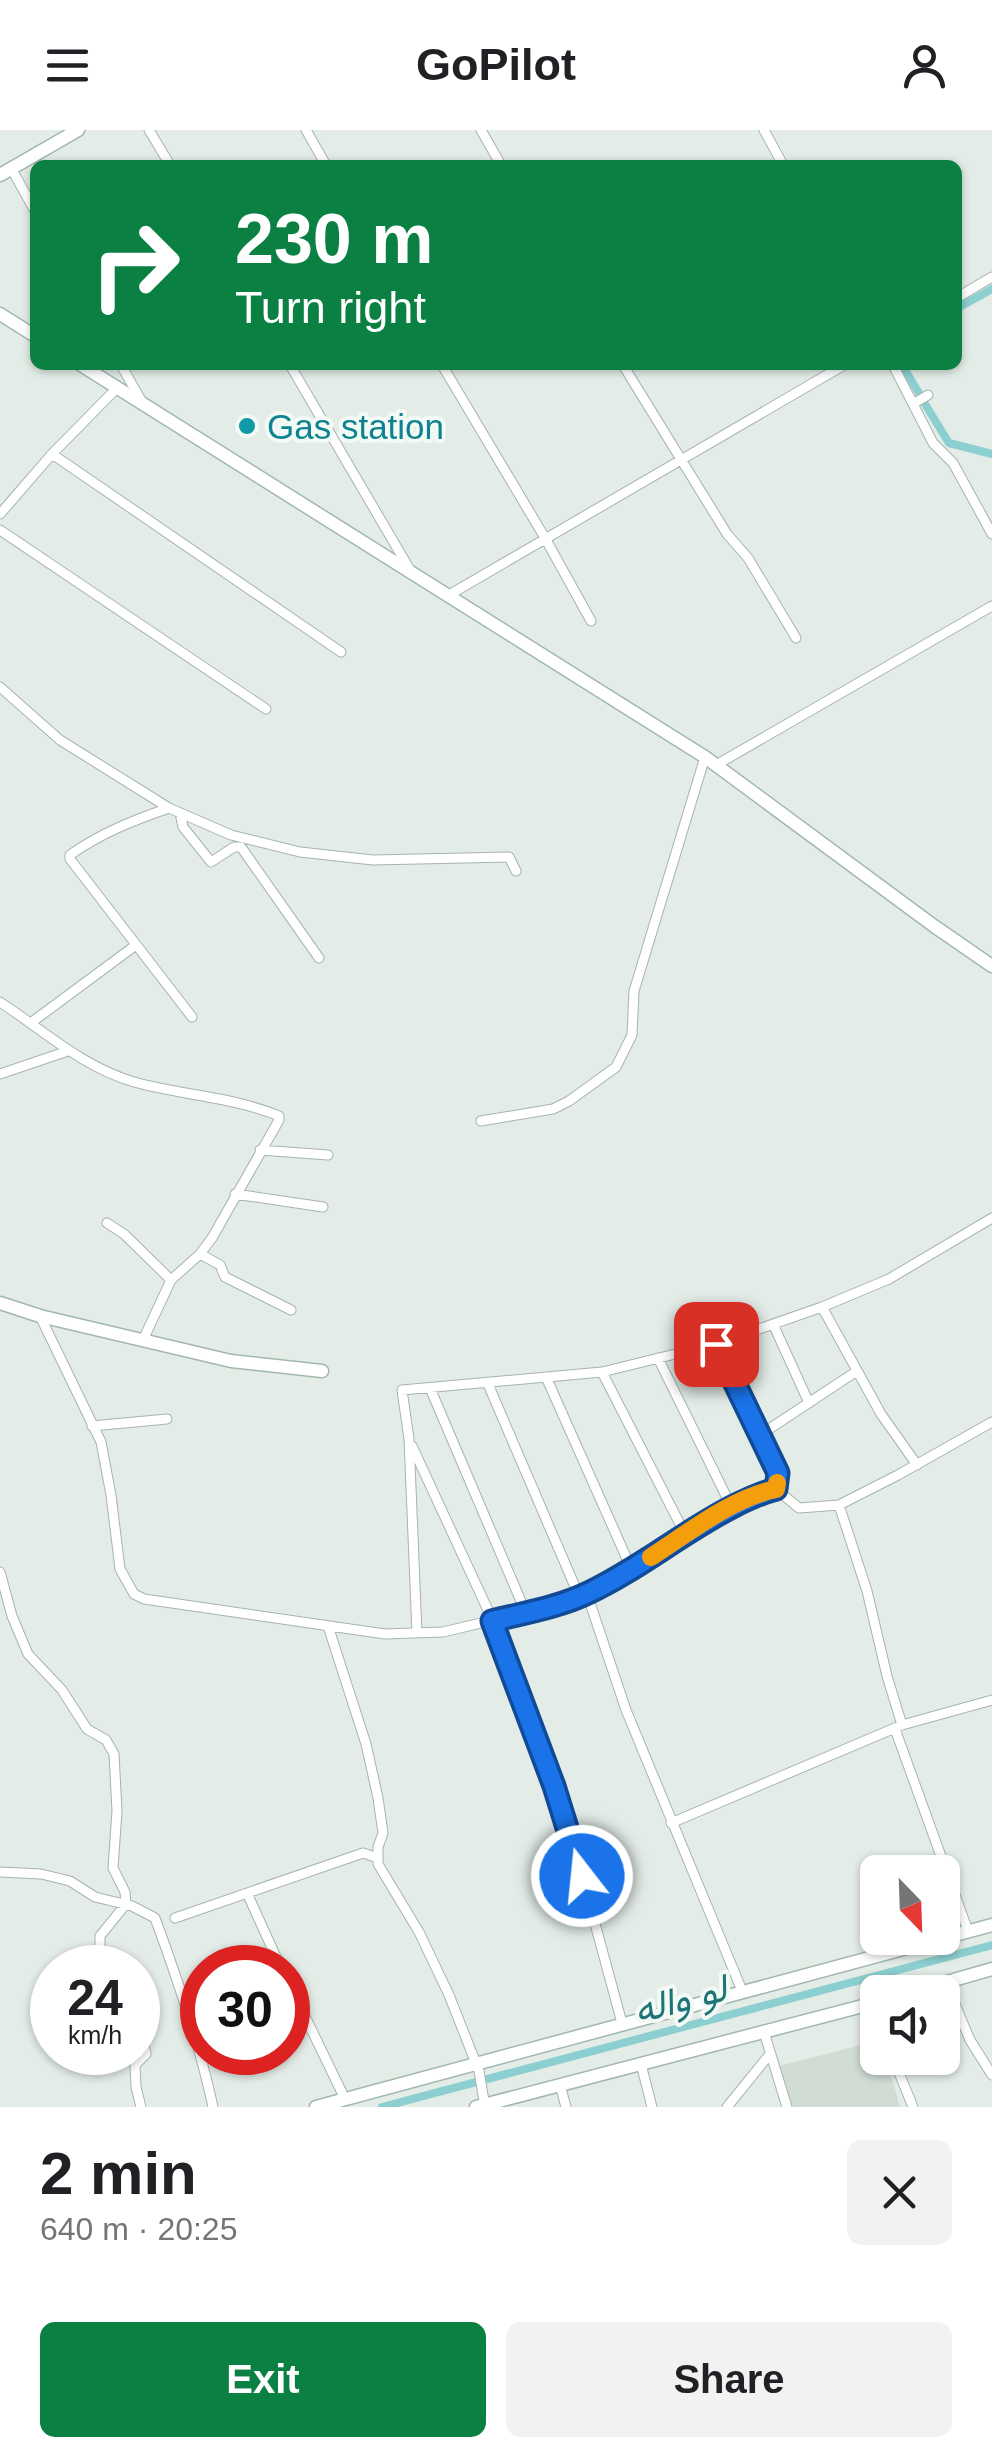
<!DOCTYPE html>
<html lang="en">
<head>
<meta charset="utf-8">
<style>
  body { margin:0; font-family:Arial,Vazirmatn,sans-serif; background:#f2f2f2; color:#202124; height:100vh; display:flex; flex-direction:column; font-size:38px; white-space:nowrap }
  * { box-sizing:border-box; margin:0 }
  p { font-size:32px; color:#757577 }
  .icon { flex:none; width:55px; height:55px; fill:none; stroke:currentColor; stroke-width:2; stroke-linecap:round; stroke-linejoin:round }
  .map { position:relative; height:1977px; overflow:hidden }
  .side { display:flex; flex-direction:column; background:#fff; flex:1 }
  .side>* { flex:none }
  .top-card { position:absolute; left:30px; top:30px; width:932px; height:210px; border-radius:15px; box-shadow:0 2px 8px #0004; background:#0b8043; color:#fff; overflow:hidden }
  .needle { width:65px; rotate:157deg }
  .buttons { position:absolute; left:860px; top:1725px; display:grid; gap:20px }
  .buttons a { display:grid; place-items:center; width:100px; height:100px; border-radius:15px; background:#fff; box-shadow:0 2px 8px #0004; font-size:50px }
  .speed { position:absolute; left:30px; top:1815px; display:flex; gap:20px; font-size:50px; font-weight:700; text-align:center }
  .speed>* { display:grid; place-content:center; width:130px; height:130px; border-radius:50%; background:#fff; box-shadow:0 2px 8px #0004; line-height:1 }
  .speed small { font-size:25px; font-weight:400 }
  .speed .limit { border:15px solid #d22; background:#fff; color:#111 }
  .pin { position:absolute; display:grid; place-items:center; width:85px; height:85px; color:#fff; margin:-42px; border-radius:20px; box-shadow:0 5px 15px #0006 }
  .me { position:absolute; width:110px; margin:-55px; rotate:344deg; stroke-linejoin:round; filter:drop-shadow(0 0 8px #0008) }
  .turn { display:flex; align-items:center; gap:35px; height:210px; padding:0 40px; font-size:45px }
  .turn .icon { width:130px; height:130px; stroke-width:2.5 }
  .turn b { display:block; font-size:70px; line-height:85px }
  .round { display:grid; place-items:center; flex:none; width:105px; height:105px; border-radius:15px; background:#f2f2f2 }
  .overview { display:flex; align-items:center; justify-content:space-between; height:170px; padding:0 40px }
  h1 { font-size:60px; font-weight:600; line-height:75px }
  .cta { display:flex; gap:20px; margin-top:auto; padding:20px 40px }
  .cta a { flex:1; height:115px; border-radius:15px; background:#0b8043; color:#fff; font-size:40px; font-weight:600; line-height:115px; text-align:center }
  .cta a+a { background:#f2f2f2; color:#202124 }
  header { display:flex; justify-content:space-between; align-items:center; height:130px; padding:0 40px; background:#fff; font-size:45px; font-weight:600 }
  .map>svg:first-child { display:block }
  .built { fill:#d1dcd5 }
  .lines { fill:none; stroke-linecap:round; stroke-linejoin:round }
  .canal { stroke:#8ccfd0; stroke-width:8 }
  .street-casing { stroke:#a6b4ad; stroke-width:11 }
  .secondary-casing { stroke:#a1b8ad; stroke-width:15 }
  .street { stroke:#fff; stroke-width:9 }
  .secondary { stroke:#fff; stroke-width:12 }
  .route-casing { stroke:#114b97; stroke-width:25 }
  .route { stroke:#1a73e8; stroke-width:18 }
  .slow { stroke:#f59e0b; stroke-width:18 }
  .culture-dot { fill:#0f9aa8; stroke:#f3f9f5; stroke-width:4 }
  .labels { text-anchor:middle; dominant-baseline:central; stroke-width:8; stroke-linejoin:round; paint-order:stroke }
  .culture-label { font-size:35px; fill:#0d838f; stroke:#f3f9f5; text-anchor:start }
  .water-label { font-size:38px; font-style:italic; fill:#1e7578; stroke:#f3f9f5 }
</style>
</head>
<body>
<header><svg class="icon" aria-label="menu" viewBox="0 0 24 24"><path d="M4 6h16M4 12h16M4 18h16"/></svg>GoPilot<svg class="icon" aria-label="person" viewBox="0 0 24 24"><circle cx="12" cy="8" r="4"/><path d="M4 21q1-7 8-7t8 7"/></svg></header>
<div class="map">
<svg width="992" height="1977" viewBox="0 0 992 1977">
  <rect width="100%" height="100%" fill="#e3ece7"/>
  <path class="built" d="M 877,1911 L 878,1928 L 886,1928 L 900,1977 L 791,1977 L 778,1936 Z"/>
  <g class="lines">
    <path class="canal" d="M 958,178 L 992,159
      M 902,235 L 919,263
      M 925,274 L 949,313 L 992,324
      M 382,1977 L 992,1815"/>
    <g class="street-casing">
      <path id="street" d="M 149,0 L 170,35
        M 306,0 L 326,35
        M 481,0 L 501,35
        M 764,0 L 783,35
        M 11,38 L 35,81
        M 958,167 L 992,147
        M 121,235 L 142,272
        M 290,235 L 410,440
        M 442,235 L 545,408 L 591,491
        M 623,235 L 727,404 L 748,428 L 796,508
        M 893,235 L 933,313 L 953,333 L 992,404
        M 913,274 L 928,265
        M 52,324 L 341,522
        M 0,384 L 52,324 L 117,258
        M 0,400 L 266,579
        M 449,465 L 844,235
        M 0,557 L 60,610 L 169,678 L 231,705 L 300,722 L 373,730 L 509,727 L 516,741
        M 716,635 L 992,476
        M 169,678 C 134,690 101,703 70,725 L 70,729 L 192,887
        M 180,683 L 183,697 L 211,732 L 234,717 L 241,717 L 319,828
        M 0,872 C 44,901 83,937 134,952 C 181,965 233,967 279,986 L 279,990 L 212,1108 L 200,1124 L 171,1150 L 143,1210
        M 32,892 L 136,815
        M 0,944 L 68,921
        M 481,991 L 553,979 L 569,971 L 616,937 L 632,905 L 634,861 L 705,627
        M 260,1020 L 328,1025
        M 235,1064 L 323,1077
        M 107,1093 L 124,1104 L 171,1150
        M 200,1124 L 220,1135 L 225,1147 L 291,1180
        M 822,1177 L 881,1284 L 917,1335
        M 40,1186 L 101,1312 L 111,1365 L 120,1439 L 134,1464 L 144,1469 L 385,1504 L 443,1502 L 553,1476 L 587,1464 L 648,1429 L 708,1389 L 762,1362 L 776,1359 L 799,1378 L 839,1375 L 898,1345 L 992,1292
        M 773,1194 L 809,1273
        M 716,1214 L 778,1343 L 776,1359
        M 658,1228 L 732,1378
        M 602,1242 L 685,1404
        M 546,1247 L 631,1438
        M 488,1254 L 579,1466
        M 430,1258 L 526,1483
        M 92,1296 L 167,1289
        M 760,1305 L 857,1241
        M 412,1316 L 493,1491 L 539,1615 L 572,1709 L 622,1893
        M 839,1375 L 867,1461 L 887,1546 L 902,1595
        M 0,1442 L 12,1486 L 28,1524 L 62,1560 L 87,1599 L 106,1610 L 114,1624 L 117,1681 L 113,1738 L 125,1762 L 126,1774 L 100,1806 L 100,1816 L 111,1838
        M 587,1464 L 626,1580 L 743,1863
        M 328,1496 L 366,1614 L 378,1668 L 383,1703 L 378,1717 L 378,1734 L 419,1802 L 449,1865 L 479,1941 L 485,1977
        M 417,1503 L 409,1309 L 402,1260 L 602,1242 L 716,1214 L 822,1177 L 889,1149 L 992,1088
        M 895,1599 L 968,1801
        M 671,1693 L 902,1595 L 992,1570
        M 0,1742 L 41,1744 L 70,1751 L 95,1767 L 132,1776 L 155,1788 C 178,1850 199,1912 213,1977
        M 247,1763 L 281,1838
        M 175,1788 L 363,1723 L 378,1728
        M 288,1851 L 345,1969
        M 946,1853 L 970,1910 L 992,1945
        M 138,1889 L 146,1924 L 135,1935 L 136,1957 L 141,1977
        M 764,1902 L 787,1977
        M 893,1928 L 913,1977
        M 641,1934 L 652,1977
        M 560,1955 L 566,1977
        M 727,1977 L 770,1924"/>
    </g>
    <g class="secondary-casing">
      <path id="secondary" d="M 0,45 L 78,0
        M 0,184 L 35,206
        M 81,235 L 705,627 L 934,796 L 992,836
        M 0,1173 L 40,1186 L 231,1231 L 322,1241
        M 912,1862 L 992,1839
        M 316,1977 L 992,1795
        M 476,1977 L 878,1872"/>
    </g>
    <use href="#street" class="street"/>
    <use href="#secondary" class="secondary"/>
  </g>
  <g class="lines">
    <g class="route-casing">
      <path id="route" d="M 582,1746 L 554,1656 L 492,1491 C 524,1483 559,1477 588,1463 C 639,1439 683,1402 734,1376 C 748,1369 760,1363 776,1359 L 778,1343 L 716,1214"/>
    </g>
    <use href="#route" class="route"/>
    <path class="slow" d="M 651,1427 C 688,1403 732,1368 776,1359 L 777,1353"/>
  </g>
  <circle class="culture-dot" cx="247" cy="296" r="10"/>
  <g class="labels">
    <g class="culture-label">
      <text x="267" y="296">Gas station</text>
    </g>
    <g class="water-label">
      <text transform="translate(680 1869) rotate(-15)">لو واله</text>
    </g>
  </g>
</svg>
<div class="buttons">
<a><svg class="needle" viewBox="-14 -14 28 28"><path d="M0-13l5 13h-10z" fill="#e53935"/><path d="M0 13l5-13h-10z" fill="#757577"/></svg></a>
<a><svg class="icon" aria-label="sound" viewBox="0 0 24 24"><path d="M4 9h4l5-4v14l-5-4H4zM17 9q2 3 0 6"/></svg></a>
</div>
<div class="speed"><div>24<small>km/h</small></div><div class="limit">30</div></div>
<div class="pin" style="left:716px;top:1214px;background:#d93025"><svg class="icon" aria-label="arrive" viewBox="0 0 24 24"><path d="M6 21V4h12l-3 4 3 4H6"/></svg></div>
<svg class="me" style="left:582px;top:1746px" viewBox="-20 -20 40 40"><circle r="17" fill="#1a73e8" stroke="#fff" stroke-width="3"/><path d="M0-11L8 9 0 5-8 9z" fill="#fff"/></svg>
<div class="top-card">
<div class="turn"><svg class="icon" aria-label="right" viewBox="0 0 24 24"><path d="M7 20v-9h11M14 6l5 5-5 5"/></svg><div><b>230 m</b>Turn right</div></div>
</div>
</div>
<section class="side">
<div class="overview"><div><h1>2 min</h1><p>640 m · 20:25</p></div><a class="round"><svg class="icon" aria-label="close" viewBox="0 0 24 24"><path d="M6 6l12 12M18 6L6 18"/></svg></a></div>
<div class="cta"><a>Exit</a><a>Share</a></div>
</section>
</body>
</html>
